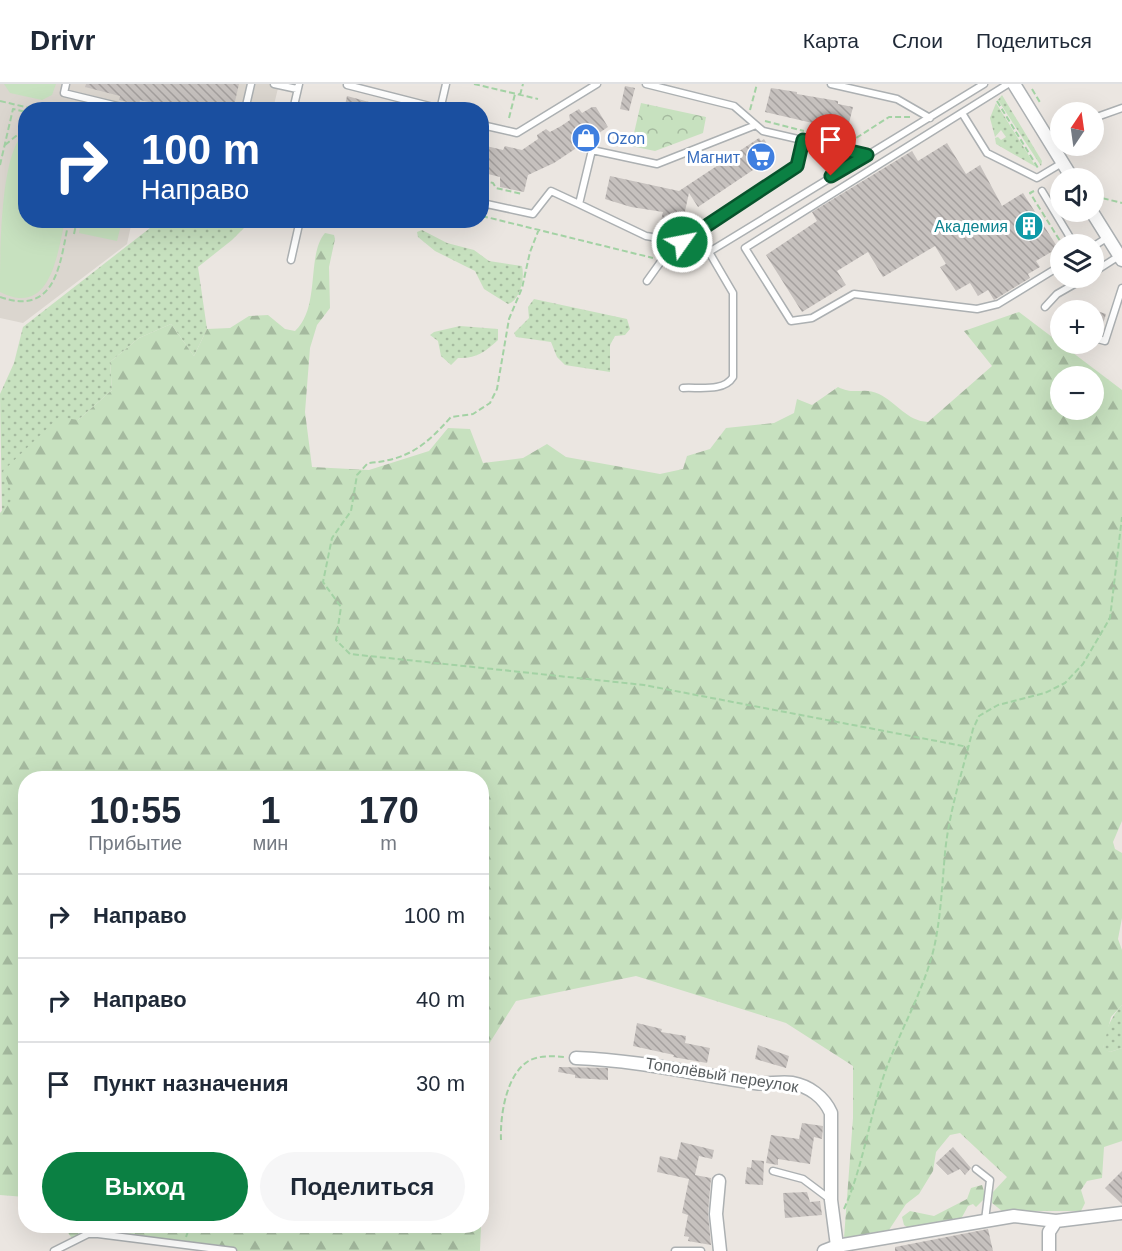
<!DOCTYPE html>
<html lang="ru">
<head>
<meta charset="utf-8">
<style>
  body { margin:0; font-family:Arial,sans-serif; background:#f6f6f7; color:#1f2937; height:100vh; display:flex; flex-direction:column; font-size:22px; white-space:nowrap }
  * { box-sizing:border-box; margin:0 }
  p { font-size:20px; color:#747a83 }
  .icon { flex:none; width:33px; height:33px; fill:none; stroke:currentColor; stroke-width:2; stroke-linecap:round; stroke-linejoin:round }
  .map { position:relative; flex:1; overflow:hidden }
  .details { position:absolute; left:18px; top:687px; width:471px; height:462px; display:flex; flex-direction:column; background:#fff; border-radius:24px; box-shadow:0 6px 24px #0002 }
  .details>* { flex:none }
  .hud { position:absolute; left:18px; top:18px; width:471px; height:126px; border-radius:24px; box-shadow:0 6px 24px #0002; background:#1a4fa0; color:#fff; overflow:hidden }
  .needle { width:39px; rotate:13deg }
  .tools { position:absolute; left:1050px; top:18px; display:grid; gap:12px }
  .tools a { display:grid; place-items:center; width:54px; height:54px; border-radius:50%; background:#fff; box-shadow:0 6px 24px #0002; font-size:30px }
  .pin { position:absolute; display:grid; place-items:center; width:51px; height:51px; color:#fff; margin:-62px -26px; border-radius:50% 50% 50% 0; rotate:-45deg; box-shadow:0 0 6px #0007 }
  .pin .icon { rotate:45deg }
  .me { position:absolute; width:66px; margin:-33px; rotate:57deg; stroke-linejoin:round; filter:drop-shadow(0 0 4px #0008) }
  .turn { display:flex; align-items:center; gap:21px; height:126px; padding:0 24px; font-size:27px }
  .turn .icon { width:78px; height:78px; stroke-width:2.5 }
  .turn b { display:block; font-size:42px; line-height:51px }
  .eta { display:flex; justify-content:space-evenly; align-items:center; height:102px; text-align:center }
  .eta b { font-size:36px; font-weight:700; line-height:42px }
  .button { display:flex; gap:12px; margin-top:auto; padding:12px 24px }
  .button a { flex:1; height:69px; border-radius:36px; background:#0b8043; color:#fff; font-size:24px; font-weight:700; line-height:69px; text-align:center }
  .button a+a { background:#f6f6f7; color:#1f2937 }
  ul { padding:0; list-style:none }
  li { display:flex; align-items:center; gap:18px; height:84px; padding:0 24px; border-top:2px solid #e0e1e3 }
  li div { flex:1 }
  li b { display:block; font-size:22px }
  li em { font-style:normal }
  header { display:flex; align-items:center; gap:36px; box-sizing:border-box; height:84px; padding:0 30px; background:#fff; border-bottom:2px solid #e0e1e3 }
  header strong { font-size:28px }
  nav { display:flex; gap:33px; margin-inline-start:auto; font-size:21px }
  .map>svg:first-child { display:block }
  .education { fill:#dbd6cf }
  .grass { fill:url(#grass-dots) }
  .forest { fill:url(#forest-firs); fill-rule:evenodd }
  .park { fill:url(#park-crowns) }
  .pitch { fill:#c7e1bf }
  .building { fill:url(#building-back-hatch) }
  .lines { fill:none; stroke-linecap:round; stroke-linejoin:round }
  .lane-casing { stroke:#acb0b2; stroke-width:9 }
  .street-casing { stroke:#acb0b2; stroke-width:15 }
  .path { stroke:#a3d2a4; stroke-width:2; stroke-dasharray:6 3; stroke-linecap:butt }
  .lane { stroke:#fff; stroke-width:6 }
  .street { stroke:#fff; stroke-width:12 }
  .route-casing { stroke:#07532c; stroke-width:15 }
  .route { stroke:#0b8043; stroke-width:10 }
  .labels { text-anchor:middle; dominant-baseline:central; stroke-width:6; stroke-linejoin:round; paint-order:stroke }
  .shop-label { font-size:16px; fill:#366cbe; stroke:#fff; text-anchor:start }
  .culture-label { font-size:16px; fill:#0d838f; stroke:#fff; text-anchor:end }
  .street-label { font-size:16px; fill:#595e60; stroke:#fff }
</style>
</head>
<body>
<header>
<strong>Drivr</strong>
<nav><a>Карта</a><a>Слои</a><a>Поделиться</a></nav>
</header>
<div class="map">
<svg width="1122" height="1167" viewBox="0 0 1122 1167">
  <defs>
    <pattern id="grass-dots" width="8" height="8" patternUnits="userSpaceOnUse" patternTransform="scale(1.5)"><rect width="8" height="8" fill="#c7e1bf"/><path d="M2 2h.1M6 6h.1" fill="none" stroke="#a5ba9f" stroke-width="1.8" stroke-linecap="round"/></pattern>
    <pattern id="forest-firs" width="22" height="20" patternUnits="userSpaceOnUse" patternTransform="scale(1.5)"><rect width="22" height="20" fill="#c7e1bf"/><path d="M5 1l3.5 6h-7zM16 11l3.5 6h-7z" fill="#a5ba9f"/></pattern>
    <pattern id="park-crowns" width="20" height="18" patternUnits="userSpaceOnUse" patternTransform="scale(1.5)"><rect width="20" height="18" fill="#c7e1bf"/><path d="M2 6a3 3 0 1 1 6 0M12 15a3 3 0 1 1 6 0" fill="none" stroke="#a5ba9f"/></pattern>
    <pattern id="building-back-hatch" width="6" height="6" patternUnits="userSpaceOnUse" patternTransform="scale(1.5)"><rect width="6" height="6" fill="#c6c1be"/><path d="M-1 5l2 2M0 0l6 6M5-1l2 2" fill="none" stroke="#a4a09e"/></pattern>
  </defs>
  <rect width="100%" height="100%" fill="#ebe6e1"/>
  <path class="education" d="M 0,0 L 279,0 L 273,25 L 26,26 L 26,136 L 132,137 L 127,160 L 23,239 L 0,234 Z"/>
  <path class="grass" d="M 1002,11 L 1042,77 L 1041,82 L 998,16 Z
    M 996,19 L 1036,83 L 996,60 L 995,54 L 998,53 L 1001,56 L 1006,53 L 1001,46 L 995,53 L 990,34 Z
    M 159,137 L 251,137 L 232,156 L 198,183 L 207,245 L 194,272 L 171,240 L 139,254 L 110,278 L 112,306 L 78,336 L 2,430 L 0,310 L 14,279 L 23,243 Z
    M 422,146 L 447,159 L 474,166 L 489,177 L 522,182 C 525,194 520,217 508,220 L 484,205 L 475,187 L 435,167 L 418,153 L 417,148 Z
    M 534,215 L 627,235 L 630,245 L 625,251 L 615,252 L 610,261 L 610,288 L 565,281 L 557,273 L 551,258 L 516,253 L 514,249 L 529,234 L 528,223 Z
    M 460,242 L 498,245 L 498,256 C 485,268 476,275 458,274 L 451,281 L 441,272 L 438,257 L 430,251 L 434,248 Z
    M 1122,921 L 1122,964 L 1110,968 L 1103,965 C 1104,948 1111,933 1122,921 Z"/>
  <path class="forest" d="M 325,149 L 334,151 L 335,155 L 329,183 L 330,224 L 317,241 L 310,264 L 305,328 L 312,383 L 369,386 L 429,367 L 448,344 L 470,345 L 483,379 L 523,374 L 547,360 L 566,373 L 660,390 L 683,385 L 687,372 L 710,365 L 726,344 L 774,339 L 794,329 L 797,315 L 812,321 L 838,303 C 856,312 863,302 879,310 C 897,319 907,337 928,338 L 992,282 L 964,247 L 1019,228 L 1122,306 L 1122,737 L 1113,758 L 1115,765 L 1122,769 L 1122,834 L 1118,855 L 1122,866 L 1122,921 L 1111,933 L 1103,964 L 1110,968 L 1122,964 L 1122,1057 L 1104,1063 L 1102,1094 L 1087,1097 L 1081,1106 L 1085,1119 L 1081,1127 L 1002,1127 L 992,1119 L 993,1108 L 1007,1093 L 960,1049 L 950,1051 L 936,1068 L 933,1087 L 919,1110 L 906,1120 L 889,1146 L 844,1154 L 853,1034 L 853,982 L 786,939 L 636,892 L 516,917 L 482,971 L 482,694 L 26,694 L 25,1113 L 0,1111 L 0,429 L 14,414 L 3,387 L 59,333 L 78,336 L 112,306 L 110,278 L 139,254 L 171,240 L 194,272 L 207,245 L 230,244 L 249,232 L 268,231 L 285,245 L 295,247 C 321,223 306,171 325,149 ZM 1060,292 L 1094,292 L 1094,326 L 1060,326 Z
    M 982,1101 L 986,1113 L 976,1123 L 973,1120 L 968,1122 L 961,1135 L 910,1145 L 904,1141 L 902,1133 L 910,1127 L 934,1132 L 967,1115 L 971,1104 Z
    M 63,1142 L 481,1142 L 480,1167 L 230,1167 L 93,1151 L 81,1157 L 71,1153 Z"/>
  <path class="park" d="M 641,19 L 706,33 L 703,49 L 655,67 L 631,62 Z"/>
  <path class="pitch" d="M 4,0 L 56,0 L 52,11 L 42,16 L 10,9 Z
    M 25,49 L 26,136 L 65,137 C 57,170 51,234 0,208 C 0,172 0,66 25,49 Z
    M 81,137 L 122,137 L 117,157 L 79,149 Z"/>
  <path class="building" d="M 86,0 L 239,0 L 233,26 L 184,26 L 140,16 L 139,21 L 119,16 L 120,12 L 85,3 Z
    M 625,2 L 635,4 L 629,27 L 620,25 Z
    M 771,4 L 797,8 L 797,10 L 838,17 L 838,20 L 853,23 L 847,47 L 765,28 Z
    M 347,12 L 369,18 L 367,26 L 344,26 Z
    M 592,23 L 596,23 L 608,43 L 554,79 L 528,91 L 524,108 L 500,103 L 500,93 L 488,90 L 488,86 L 482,85 L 482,61 L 503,66 L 505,62 L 522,66 L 538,55 L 537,51 L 546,45 L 550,48 L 561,42 L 570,36 L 569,31 L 579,25 L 582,29 Z
    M 759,54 L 761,57 L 764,55 L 771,67 L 772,75 L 768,82 L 763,86 L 753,86 L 698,123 L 689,109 L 681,145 L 660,141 L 663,128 L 631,123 L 605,115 L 610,92 L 679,107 Z
    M 947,59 L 966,90 L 980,81 L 1002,122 L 1023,109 L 1058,164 L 1036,177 L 1040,183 L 1028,190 L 1030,194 L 994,216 L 988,206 L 978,212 L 970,199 L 956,207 L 940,183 L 946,180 L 935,162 L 883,193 L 868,168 L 837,187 L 846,201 L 802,228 L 766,171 L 817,137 L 812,128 L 912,67 L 918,77 Z
    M 1094,226 L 1106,230 L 1100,250 L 1094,249 Z
    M 637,939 L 662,945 L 661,948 L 686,952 L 685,959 L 710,964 L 707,979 L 673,973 L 674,971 L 633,962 Z
    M 758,961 L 789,972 L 786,984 L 755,975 Z
    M 559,983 L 608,984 L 608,996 L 575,994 L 575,991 L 558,988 Z
    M 802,1039 L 823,1042 L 822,1055 L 814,1053 L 810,1080 L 778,1075 L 778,1081 L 766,1079 L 771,1051 L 799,1055 Z
    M 681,1058 L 714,1066 L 712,1075 L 699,1072 L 695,1091 L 711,1094 L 708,1129 L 711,1161 L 688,1157 L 689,1153 L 684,1152 L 688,1131 L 682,1129 L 689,1095 L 657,1088 L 660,1072 L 677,1076 Z
    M 953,1063 L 971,1084 L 965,1091 L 960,1085 L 948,1091 L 936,1079 Z
    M 752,1076 L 764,1077 L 763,1101 L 745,1100 L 747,1083 L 751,1084 Z
    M 1122,1087 L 1122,1120 L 1105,1104 Z
    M 807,1108 L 810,1118 L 820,1117 L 822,1131 L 785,1134 L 783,1109 Z
    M 988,1145 L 993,1167 L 895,1167 L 895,1163 Z"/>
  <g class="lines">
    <g class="lane-casing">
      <path id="lane" d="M 66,0 L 64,9 L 134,26
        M 274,0 L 297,5
        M 646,0 L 734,22 L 763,47 L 867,71
        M 831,0 L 897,15 L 930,34
        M 1008,0 L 745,164 L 791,237 L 812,234 L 854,210 L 977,225 L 998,220 L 1060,182
        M 347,1 L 441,25
        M 245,26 L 251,0
        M 293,26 L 299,0
        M 440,26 L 446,0
        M 962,29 L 987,69 L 1037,94 L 1062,79
        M 1094,34 L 1122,24
        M 482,41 L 517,49 L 597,0
        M 756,41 L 657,80 L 592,66 L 579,120 L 646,152 L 682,158 L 797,82 L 803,56
        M 1046,52 L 1060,47
        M 1042,107 L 1074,160
        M 482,119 L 533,130 L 551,107 L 579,120
        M 1094,162 L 1108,153
        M 291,176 L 300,136
        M 1094,188 L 1119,172
        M 647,197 L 662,176 L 698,174 L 709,168 L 984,0
        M 1045,223 L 1057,210 L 1085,194
        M 1094,254 L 1105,257 L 1122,204
        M 683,304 C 699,303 724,308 733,293 L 733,209 L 709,168
        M 976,1085 L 990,1096 L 985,1136
        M 773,1087 L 803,1095 L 831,1116
        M 54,1167 L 88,1150 L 98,1150 L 233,1167
        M 675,1167 L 701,1167"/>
    </g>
    <g class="street-casing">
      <path id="street" d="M 1014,0 L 1072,94
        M 1092,128 L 1122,176
        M 576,974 C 637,976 695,990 755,999 C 767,1001 780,997 792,999 C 809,1002 824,1013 831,1029 L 831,1116 L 837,1162
        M 719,1097 L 716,1130 L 720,1167
        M 824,1167 L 837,1162 L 1014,1132 L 1056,1137 L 1122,1129
        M 1049,1167 L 1049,1148 L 1056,1137"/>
    </g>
    <path class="path" d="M 474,0 L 538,15
      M 1032,5 L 1041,20
      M 520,11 L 523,0
      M 0,17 L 38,26
      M 997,17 L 1038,84
      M 750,26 L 757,0
      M 509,34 L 515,10
      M 765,37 L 804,47
      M 830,53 L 853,56 L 889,33 L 910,33
      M 5,61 L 26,44
      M 0,81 L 13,25 L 26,28
      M 482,96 L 493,99 L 496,104 L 522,110
      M 1034,107 L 1030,109 L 1062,160
      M 1094,112 L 1122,119
      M 482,132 L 653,174
      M 539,145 L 530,168 L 522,204 L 509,235 L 497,305 L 490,319 L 473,330 L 451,333 C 425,362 408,376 368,379 L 357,391 L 351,427 L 332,454 L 323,498 L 341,523 L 336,556 L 350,570 L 644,601 L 968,663
      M 74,150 L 77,136
      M 0,213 C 58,233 60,177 69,136
      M 501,1056 C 500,1032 506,992 527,978 C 537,971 553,972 564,973
      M 844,1125 C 863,1083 869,1035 884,991 C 899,948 923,909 934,864 C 941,832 942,801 945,769 C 949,727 963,686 973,645 L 979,632 L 998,621 L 1045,609 L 1065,599 L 1083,580 L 1110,534 L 1122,433
      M 186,1153 L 190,1142"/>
    <use href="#lane" class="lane"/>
    <use href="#street" class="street"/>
  </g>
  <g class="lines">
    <g class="route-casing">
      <path id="route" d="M 682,158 L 797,82 L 803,56 L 867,71 L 831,92"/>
    </g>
    <use href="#route" class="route"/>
  </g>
  <defs>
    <g id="shop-disc" transform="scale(1.5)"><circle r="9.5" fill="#3f7fe0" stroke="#fff"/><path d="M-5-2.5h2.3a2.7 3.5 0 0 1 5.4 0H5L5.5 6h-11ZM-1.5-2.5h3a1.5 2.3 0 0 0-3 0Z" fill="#fff"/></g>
    <g id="supermarket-disc" transform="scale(1.5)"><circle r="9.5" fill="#3f7fe0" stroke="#fff"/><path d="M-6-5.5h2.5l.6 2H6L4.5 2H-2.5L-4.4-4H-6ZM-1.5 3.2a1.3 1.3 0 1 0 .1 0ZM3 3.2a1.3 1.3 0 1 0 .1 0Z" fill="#fff"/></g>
    <g id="building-disc" transform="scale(1.5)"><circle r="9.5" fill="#0f9aa8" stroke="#fff"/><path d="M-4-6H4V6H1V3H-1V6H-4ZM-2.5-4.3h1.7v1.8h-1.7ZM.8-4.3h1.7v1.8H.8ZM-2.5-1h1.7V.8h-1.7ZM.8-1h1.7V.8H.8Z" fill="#fff"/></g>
  </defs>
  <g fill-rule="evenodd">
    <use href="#shop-disc" x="586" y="54"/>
    <use href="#supermarket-disc" x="761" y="73"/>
    <use href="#building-disc" x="1029" y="142"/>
  </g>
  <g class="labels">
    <g class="shop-label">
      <text x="607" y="54">Ozon</text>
      <text x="740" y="73" text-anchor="end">Магнит</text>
    </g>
    <g class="culture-label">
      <text x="1008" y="142">Академия</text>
    </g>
    <g class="street-label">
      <text transform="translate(722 991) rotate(9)">Тополёвый переулок</text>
    </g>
  </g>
</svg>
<div class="tools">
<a><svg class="needle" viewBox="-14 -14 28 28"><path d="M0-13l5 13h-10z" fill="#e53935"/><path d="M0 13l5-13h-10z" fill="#747a83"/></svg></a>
<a><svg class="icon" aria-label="sound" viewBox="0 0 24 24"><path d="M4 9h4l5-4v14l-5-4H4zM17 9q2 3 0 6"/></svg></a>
<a><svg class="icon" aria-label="layers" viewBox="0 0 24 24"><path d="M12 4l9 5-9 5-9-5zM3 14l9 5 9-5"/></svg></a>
<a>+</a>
<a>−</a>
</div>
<div class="pin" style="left:831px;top:92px;background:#d93025"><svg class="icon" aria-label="arrive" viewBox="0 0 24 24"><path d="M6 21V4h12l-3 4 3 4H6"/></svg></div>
<svg class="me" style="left:682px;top:158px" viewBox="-20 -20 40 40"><circle r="17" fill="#0b8043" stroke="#fff" stroke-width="3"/><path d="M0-11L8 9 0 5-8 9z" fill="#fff"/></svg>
<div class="hud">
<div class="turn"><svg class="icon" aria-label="right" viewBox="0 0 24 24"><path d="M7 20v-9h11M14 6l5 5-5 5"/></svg><div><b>100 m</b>Направо</div></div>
</div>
<section class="details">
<div class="eta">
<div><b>10:55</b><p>Прибытие</p></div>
<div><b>1</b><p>мин</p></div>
<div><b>170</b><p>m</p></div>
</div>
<ul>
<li><svg class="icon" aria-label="right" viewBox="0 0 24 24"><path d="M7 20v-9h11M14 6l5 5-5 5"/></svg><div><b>Направо</b></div><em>100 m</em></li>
<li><svg class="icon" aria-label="right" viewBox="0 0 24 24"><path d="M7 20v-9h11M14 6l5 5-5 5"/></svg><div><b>Направо</b></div><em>40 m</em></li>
<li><svg class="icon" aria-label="arrive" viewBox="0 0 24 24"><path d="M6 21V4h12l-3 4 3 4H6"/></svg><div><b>Пункт назначения</b></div><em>30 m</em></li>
</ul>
<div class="button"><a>Выход</a><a>Поделиться</a></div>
</section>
</div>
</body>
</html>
